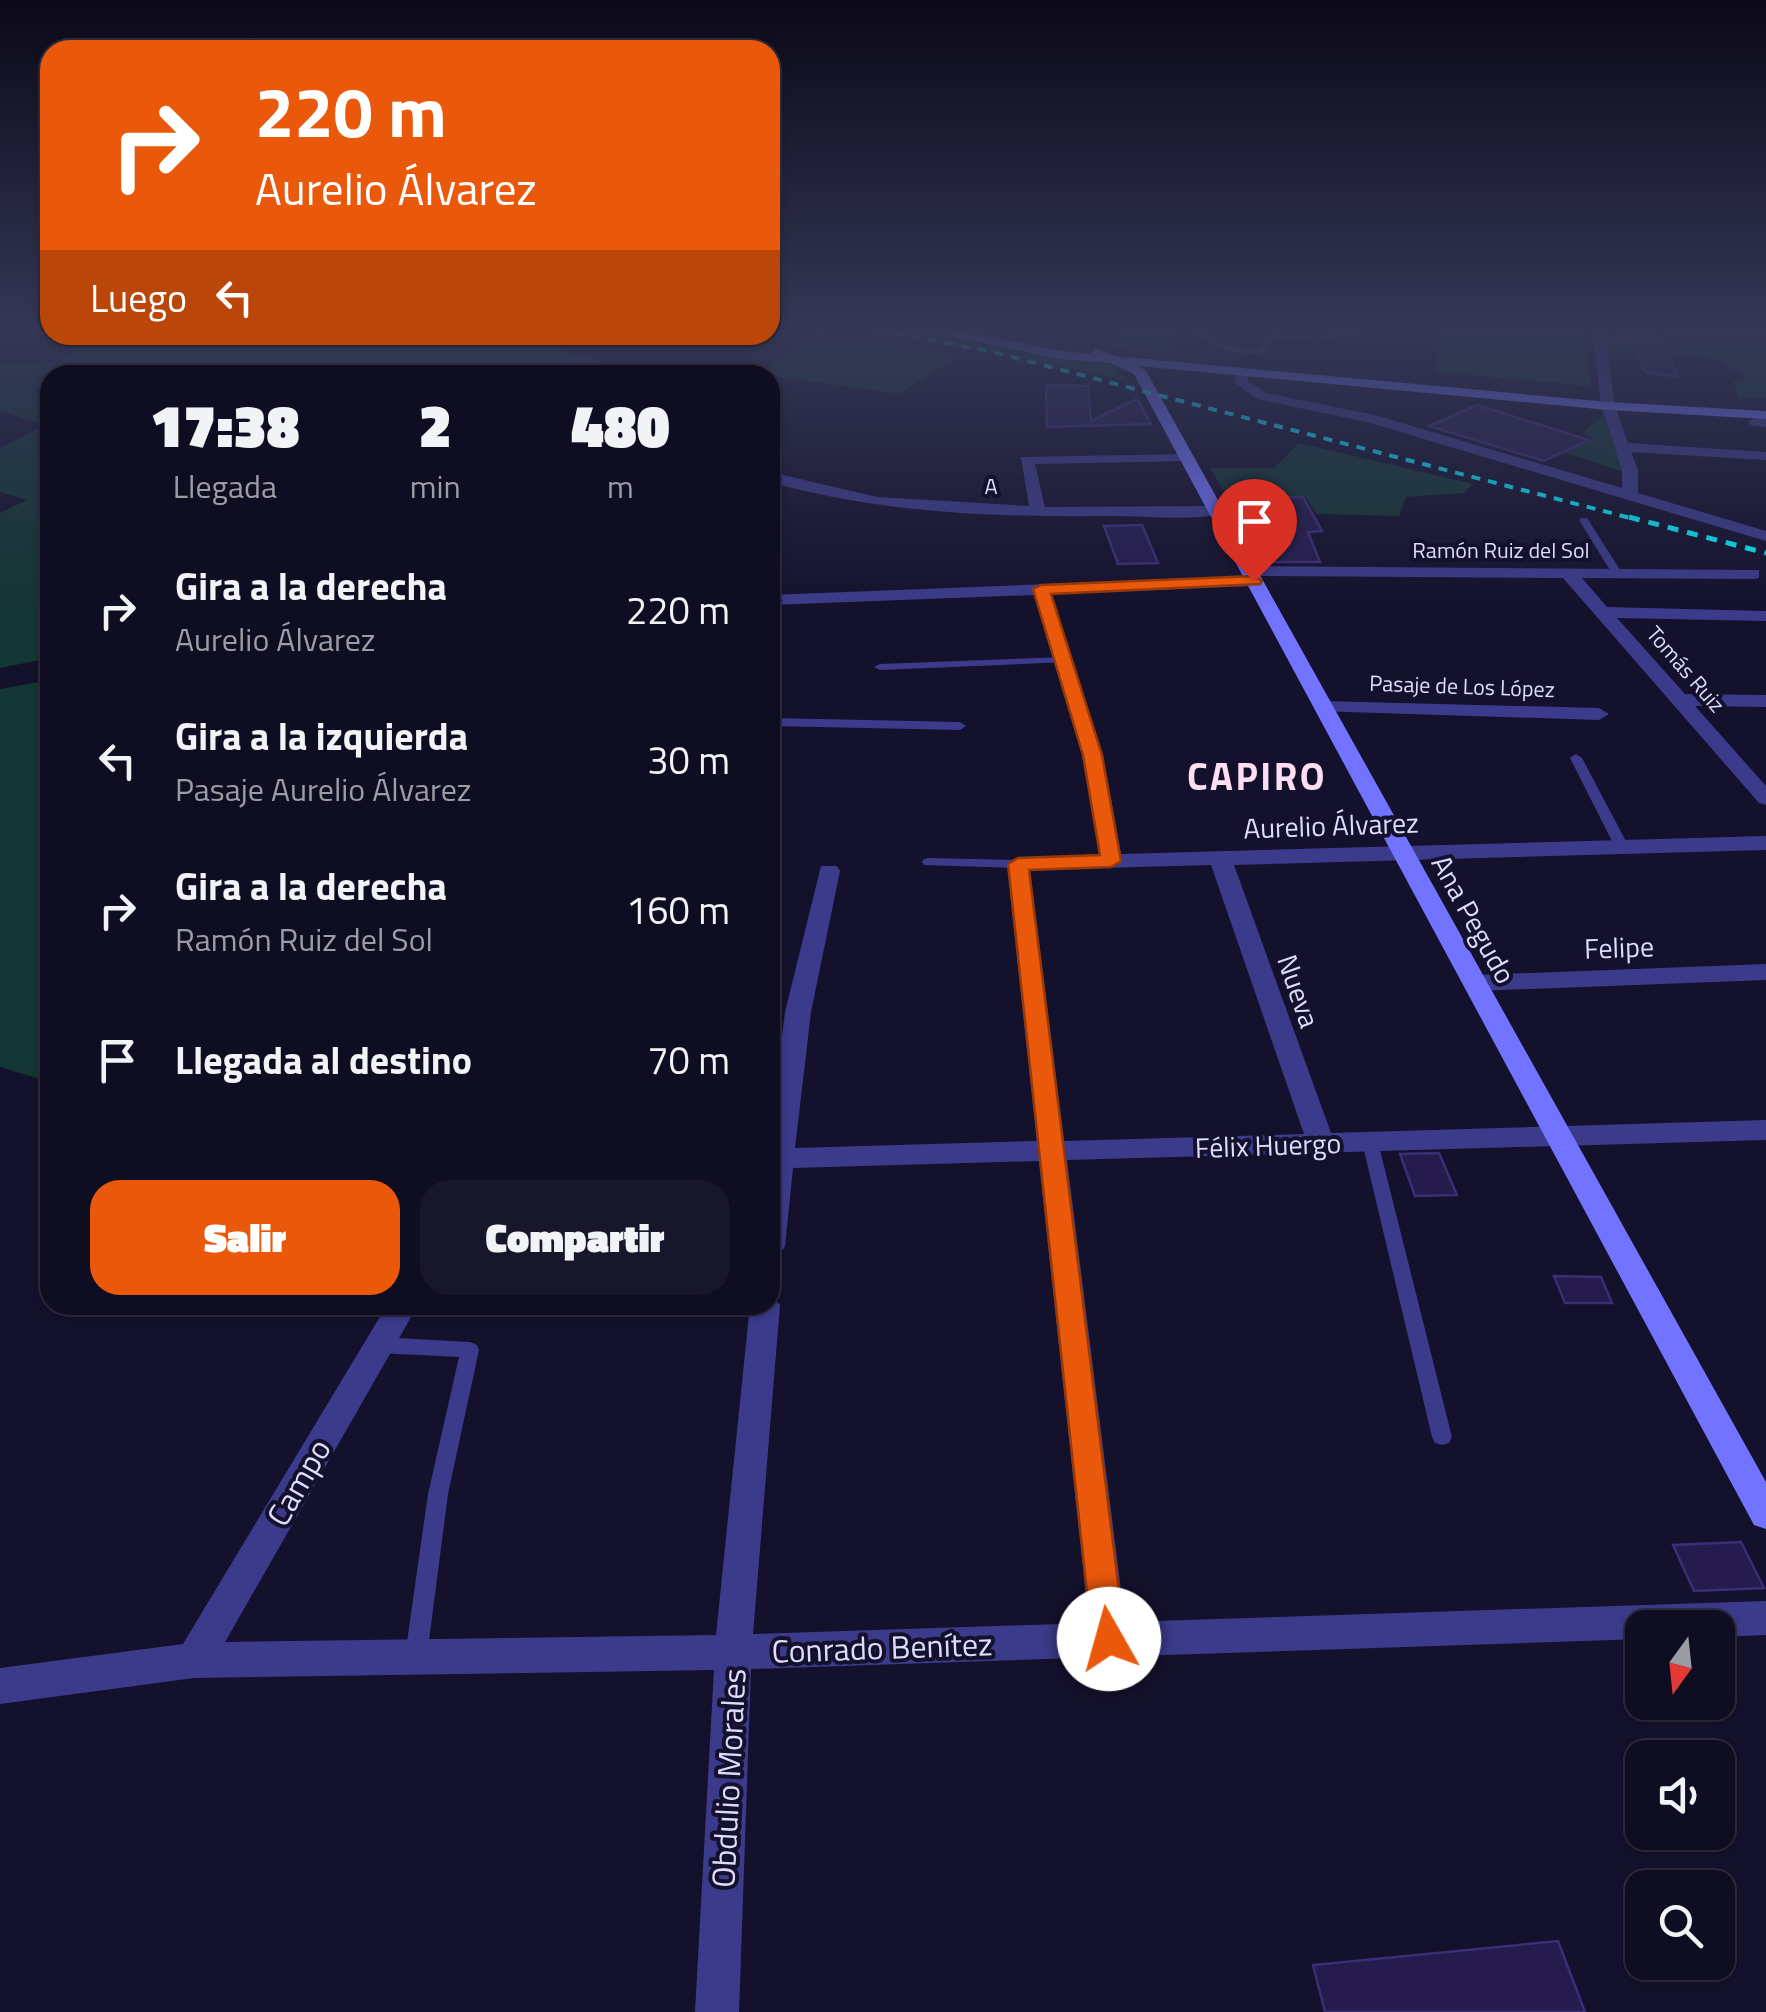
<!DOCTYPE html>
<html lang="es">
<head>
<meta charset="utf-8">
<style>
  body { margin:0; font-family:"Titillium Web",sans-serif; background:#18162a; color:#f1f3f6; height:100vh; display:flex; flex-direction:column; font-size:38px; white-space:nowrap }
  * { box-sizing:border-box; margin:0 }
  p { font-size:32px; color:#9b9ca5 }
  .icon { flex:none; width:55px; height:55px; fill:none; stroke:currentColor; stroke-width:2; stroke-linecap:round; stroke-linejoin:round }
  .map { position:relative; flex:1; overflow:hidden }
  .panel { position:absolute; left:40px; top:365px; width:740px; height:950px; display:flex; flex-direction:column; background:#0f0d21; border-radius:30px; box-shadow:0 2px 8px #0004,0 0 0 2px #2f2d3f }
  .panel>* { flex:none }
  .banner { position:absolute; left:40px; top:40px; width:740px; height:305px; border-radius:30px; box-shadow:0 2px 8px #0004,0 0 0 2px #2f2d3f; background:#ea580c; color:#fff; overflow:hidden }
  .needle { width:65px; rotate:195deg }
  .buttons { position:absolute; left:1625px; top:1610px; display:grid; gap:20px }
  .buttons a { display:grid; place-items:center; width:110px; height:110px; border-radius:20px; background:#0f0d21; box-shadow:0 2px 8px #0004,0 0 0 2px #2f2d3f; font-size:50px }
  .pin { position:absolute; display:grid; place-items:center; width:85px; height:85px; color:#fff; margin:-102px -42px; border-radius:50% 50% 50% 0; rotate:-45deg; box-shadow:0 0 10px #0007 }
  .pin .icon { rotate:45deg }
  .me { position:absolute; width:110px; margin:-55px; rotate:353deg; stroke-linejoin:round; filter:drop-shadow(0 0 8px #0008) }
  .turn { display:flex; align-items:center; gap:35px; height:210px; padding:0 50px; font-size:45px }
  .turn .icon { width:130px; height:130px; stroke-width:2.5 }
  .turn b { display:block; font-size:70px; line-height:85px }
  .then { display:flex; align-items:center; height:95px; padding:0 50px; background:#0003; gap:20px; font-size:38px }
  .eta { display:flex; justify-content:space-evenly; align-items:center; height:170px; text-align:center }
  .eta b { font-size:60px; font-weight:800; line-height:70px }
  .button { display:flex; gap:20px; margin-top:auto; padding:20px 50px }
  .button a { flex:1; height:115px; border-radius:30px; background:#ea580c; color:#fff; font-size:40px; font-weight:800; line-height:115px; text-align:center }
  .button a+a { background:#18162a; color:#f1f3f6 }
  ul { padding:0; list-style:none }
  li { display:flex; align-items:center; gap:30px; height:150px; padding:0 50px }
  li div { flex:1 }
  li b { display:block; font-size:38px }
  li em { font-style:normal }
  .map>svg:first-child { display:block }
  .green { fill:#143634 }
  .building { fill:#251c4d; stroke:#3b2e79; stroke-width:2.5 }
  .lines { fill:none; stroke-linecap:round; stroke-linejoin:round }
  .lane { fill:#3c3b8b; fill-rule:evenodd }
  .street { fill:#3c3b8b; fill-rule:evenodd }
  .secondary { fill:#7273ff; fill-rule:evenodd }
  .rail-far1 { stroke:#07eeff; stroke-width:4; stroke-dasharray:9 8; stroke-linecap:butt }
  .rail { stroke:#07eeff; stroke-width:5; stroke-dasharray:11 9; stroke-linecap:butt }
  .route { fill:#ea580c; stroke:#983908; stroke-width:2.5 }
  .labels { text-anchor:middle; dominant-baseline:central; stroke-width:8; stroke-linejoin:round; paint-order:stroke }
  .far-street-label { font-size:22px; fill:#dedbff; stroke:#14112c }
  .street-label { font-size:28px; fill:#dedbff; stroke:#14112c }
  .near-street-label { font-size:32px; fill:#dedbff; stroke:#14112c }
  .district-label { font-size:38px; font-weight:bold; letter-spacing:2.5px; fill:#ffddf4; stroke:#14112c }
</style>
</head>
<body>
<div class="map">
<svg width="1766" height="2012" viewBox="0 0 1766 2012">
  <rect width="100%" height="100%" fill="#14112c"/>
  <path class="green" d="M 870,326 L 1111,365 L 1128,381 Z
    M 1441,326 L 1583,326 L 1590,386 L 1436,372 Z
    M 1122,328 L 1177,332 L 1168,353 L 1111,348 Z
    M 814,334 L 957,356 L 900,394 L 759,374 Z
    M 103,335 L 527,335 L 543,346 L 620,367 L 628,375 L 50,375 L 50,658 L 0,668 L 0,513 L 27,500 L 0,492 L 0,448 L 45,425 L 0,411 L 0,364 L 60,362 Z
    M 1766,340 L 1766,399 L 1739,398 L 1733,380 L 1745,380 L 1738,369 L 1729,369 L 1714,357 L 1611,353 L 1610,348 L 1614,342 Z
    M 1603,415 L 1624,472 L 1563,452 L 1592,439 L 1582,433 Z
    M 1299,443 L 1473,484 L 1464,493 L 1406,497 L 1399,516 L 1317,514 L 1305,497 L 1228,498 L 1210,468 L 1274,468 Z
    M 50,680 L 50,1082 L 0,1067 L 0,689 Z"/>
  <path class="building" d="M 1664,343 L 1677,376 L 1646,373 L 1634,347 Z
    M 1046,385 L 1088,386 L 1091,421 L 1137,399 L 1151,424 L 1047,427 Z
    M 1477,405 L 1589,440 L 1544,461 L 1429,426 Z
    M 1303,497 L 1322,531 L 1308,532 L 1320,562 L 1269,562 L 1260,544 L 1252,544 L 1228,498 Z
    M 1142,525 L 1158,563 L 1118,564 L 1104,526 Z
    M 1439,1153 L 1457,1195 L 1415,1196 L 1400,1154 Z
    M 1554,1276 L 1601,1277 L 1612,1303 L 1565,1303 Z
    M 1741,1542 L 1764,1588 L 1694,1591 L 1673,1545 Z
    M 1558,1941 L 1585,2012 L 1325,2012 L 1313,1965 Z"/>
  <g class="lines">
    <path class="lane" d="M 1184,326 C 1197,326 1205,335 1216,341 C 1231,348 1244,350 1260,349 L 1264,337 L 1268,335 L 1323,337 L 1367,326 L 1380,326 L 1323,341 L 1271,339 L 1266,353 C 1234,357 1208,346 1184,326 Z
      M 1623,326 L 1633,326 L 1653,336 L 1766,330 L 1766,334 L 1652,340 Z
      M 1581,518 L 1587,518 L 1622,573 L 1621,575 L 1613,575 L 1579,520 Z
      M 1064,657 L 1068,658 L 1068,662 L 880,670 L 874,667 L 880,664 Z
      M 770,718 L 960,722 L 966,726 L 960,730 L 770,726 Z
      M 1576,754 L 1582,758 L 1629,847 L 1627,850 L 1622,851 L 1615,847 L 1570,758 Z
      M 929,858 L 1018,860 L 1025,864 L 1018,868 L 924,865 L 922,862 L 924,859 Z
      M 1370,1136 L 1376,1138 L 1378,1142 L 1452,1437 L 1449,1443 L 1442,1445 L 1435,1443 L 1432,1437 L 1362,1142 L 1364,1138 Z
      M 379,1337 L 470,1342 L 477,1345 L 479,1350 L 448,1494 L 427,1656 L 424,1663 L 416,1667 L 408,1663 L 405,1656 L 428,1494 L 459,1357 L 379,1353 L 372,1350 L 370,1345 L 372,1340 Z"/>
    <path class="street" d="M 1592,326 L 1604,326 L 1606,336 L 1652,334 L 1658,338 L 1652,342 L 1607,344 L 1615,406 L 1628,443 L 1766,452 L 1766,460 L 1631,452 L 1638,470 L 1638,493 L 1766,531 L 1766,541 L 1367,422 L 1257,399 L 1234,382 L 1238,369 L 1248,369 L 1248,381 L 1266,393 L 1375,415 L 1622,488 L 1622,470 L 1601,406 Z
      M 1755,418 L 1766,419 L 1766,427 L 1750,425 L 1748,422 Z
      M 1187,454 L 1192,455 L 1192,461 L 1035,464 L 1045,507 L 1216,506 L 1224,511 L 1222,514 C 1188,521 1148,516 1114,516 C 997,517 883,514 770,482 L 770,472 L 877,497 L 1029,506 L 1021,457 Z
      M 1249,566 L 1759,570 L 1759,578 L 1753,579 L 1582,578 L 1607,607 L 1766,611 L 1766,621 L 1617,618 L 1685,694 L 1766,695 L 1766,707 L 1695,706 L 1766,786 L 1766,805 L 1759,803 L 1563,578 L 1255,576 L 1263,581 L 1254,586 L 1051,594 L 1103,755 L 1121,854 L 1766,836 L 1766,850 L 1234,865 L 1331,1133 L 1766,1120 L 1766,1140 L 1067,1160 L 1125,1622 L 1766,1601 L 1766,1635 L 1718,1637 L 1718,1628 L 1642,1628 L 1642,1639 L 751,1669 L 739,2012 L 695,2012 L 714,1670 L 194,1678 L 0,1704 L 0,1668 L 183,1644 L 387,1305 L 418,1305 L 225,1642 L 716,1635 L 750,1305 L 770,1305 L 770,1295 L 780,1305 L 753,1634 L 1089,1623 L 1039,1161 L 793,1168 L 785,1246 L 780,1254 L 770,1257 L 770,1132 L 785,1012 L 821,866 L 837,866 L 840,871 L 811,1012 L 795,1148 L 1037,1141 L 1007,864 L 1018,857 L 1099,855 L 1083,755 L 1034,595 L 770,605 L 770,595 L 1249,576 L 1240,571 ZM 1211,865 L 1304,1134 L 1064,1141 L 1030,870 Z
      M 1323,701 L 1599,708 L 1609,714 L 1599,720 L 1316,711 L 1316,703 Z
      M 1766,964 L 1766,980 L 1475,991 L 1463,983 L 1475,975 Z"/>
    <path class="secondary" d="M 898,326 C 962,326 1025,348 1090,354 L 1095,348 L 1115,356 L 1608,402 L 1766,411 L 1766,419 L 1608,410 L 1139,366 L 1146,371 L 1766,1482 L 1766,1529 L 1754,1525 L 1134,374 L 1110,363 L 1062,359 Z"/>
    <path class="rail-far1" d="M 861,326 L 993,352 L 1638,520"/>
    <path class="rail" d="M 1629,517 L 1766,553"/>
  </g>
  <linearGradient id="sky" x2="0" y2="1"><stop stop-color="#0b0918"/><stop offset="0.54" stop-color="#343856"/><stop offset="1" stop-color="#343856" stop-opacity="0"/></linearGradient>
  <rect width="1766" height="608" fill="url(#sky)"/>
  <path class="route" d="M 1254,576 L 1262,581 L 1260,584 L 1051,594 L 1102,755 L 1121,861 L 1111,867 L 1029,870 L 1125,1639 L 1121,1650 L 1109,1655 L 1097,1650 L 1092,1639 L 1008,864 L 1018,858 L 1100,855 L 1083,755 L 1033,589 L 1041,585 Z"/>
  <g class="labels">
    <g class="far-street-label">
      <text x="991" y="486">A</text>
      <text x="1501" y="550">Ramón Ruiz del Sol</text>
      <text transform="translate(1686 669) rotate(49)">Tomás Ruiz</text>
      <text transform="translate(1462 686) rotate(2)">Pasaje de Los López</text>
    </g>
    <g class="street-label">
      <text transform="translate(1331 825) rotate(-2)">Aurelio Álvarez</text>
      <text transform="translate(1474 919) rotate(61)">Ana Pegudo</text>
      <text transform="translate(1619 947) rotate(-2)">Felipe</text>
      <text transform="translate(1299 991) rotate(71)">Nueva</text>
      <text transform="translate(1268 1145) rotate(-2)">Félix Huergo</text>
    </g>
    <g class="near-street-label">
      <text transform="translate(298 1482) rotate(-60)">Campo</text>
      <text transform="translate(882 1647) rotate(-2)">Conrado Benítez</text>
      <text transform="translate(728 1778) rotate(-87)">Obdulio Morales</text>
    </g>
    <g class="district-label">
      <text x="1257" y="776">CAPIRO</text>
    </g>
  </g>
</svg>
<div class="buttons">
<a><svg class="needle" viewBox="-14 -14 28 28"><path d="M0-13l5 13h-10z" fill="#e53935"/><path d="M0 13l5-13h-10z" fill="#9b9ca5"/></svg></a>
<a><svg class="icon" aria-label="sound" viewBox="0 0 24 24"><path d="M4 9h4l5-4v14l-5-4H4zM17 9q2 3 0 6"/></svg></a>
<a><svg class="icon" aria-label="search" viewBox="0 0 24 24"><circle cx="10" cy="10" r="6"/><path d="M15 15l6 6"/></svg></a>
</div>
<div class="pin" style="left:1254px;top:581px;background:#d93025"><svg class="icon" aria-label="arrive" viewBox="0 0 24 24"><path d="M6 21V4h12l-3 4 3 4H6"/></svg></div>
<svg class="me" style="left:1109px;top:1639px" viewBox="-20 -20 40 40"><circle r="19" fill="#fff"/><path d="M0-13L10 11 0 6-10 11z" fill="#ea580c"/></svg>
<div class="banner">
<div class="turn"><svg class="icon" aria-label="right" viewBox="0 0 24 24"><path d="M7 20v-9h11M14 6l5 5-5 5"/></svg><div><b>220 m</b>Aurelio Álvarez</div></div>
<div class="then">Luego<svg class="icon" aria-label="left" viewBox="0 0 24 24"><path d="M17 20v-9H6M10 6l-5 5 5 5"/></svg></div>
</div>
<section class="panel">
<div class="eta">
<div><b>17:38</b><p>Llegada</p></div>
<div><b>2</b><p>min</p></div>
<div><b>480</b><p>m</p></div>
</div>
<ul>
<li><svg class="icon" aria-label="right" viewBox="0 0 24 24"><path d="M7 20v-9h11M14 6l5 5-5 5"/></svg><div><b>Gira a la derecha</b><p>Aurelio Álvarez</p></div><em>220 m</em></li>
<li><svg class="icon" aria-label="left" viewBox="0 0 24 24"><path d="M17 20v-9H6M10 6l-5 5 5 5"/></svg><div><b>Gira a la izquierda</b><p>Pasaje Aurelio Álvarez</p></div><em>30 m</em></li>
<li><svg class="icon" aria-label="right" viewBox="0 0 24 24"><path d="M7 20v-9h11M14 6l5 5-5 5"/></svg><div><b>Gira a la derecha</b><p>Ramón Ruiz del Sol</p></div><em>160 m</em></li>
<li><svg class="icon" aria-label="arrive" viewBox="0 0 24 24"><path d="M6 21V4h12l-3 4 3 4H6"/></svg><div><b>Llegada al destino</b></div><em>70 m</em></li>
</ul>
<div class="button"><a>Salir</a><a>Compartir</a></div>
</section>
</div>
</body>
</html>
